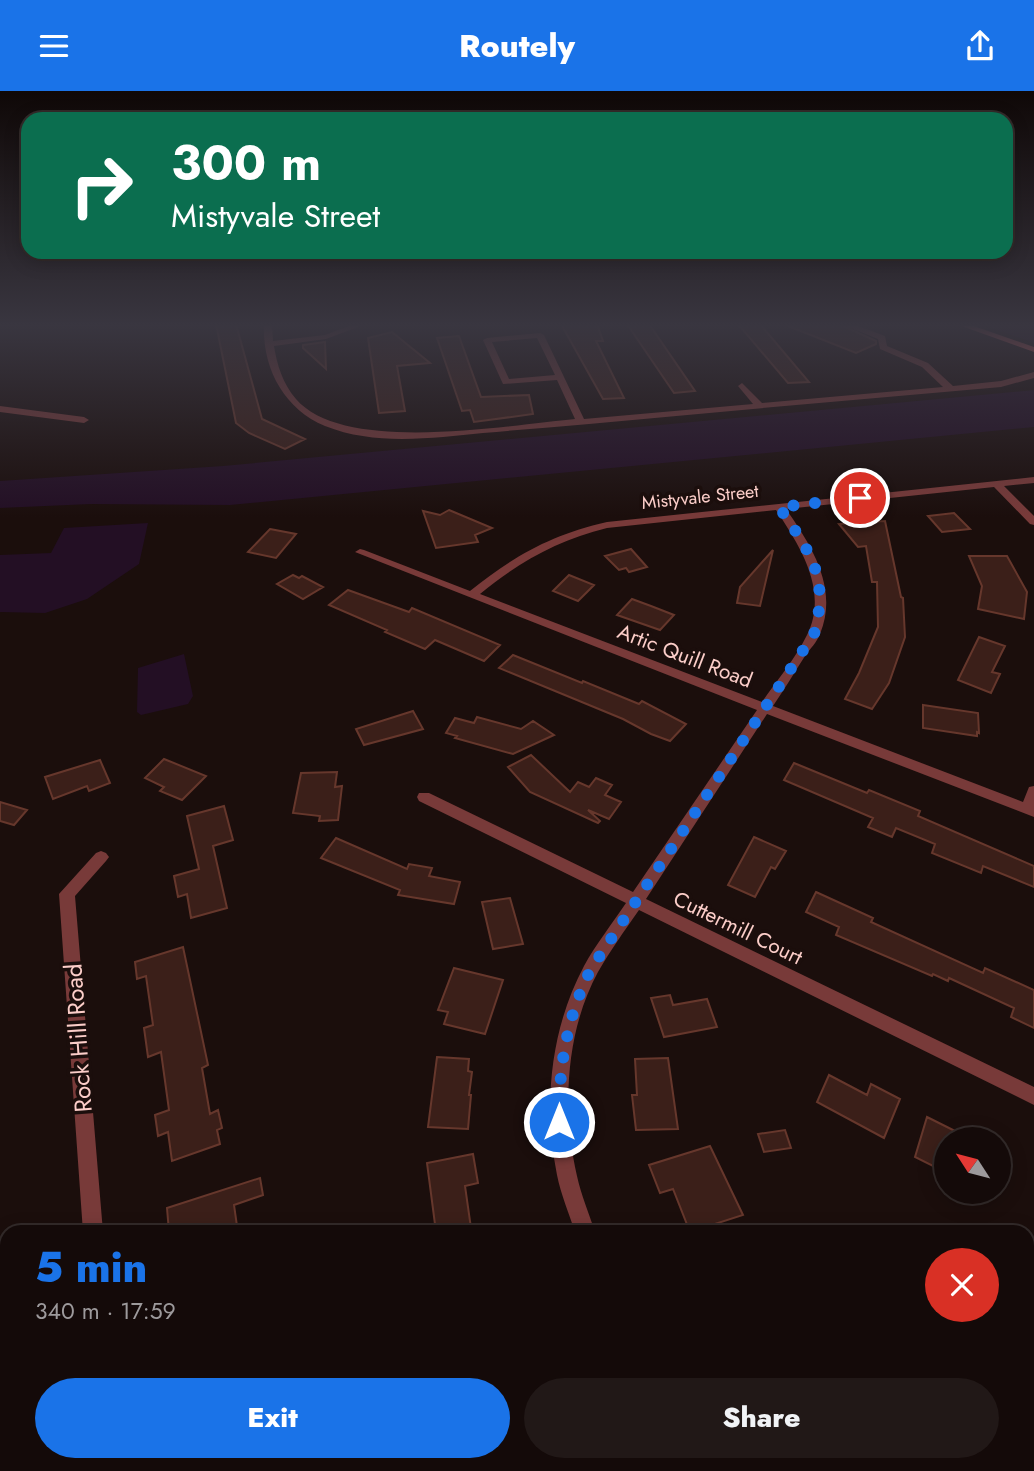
<!DOCTYPE html>
<html lang="en">
<head>
<meta charset="utf-8">
<style>
  body { margin:0; font-family:Jost,sans-serif; background:#211817; color:#f1f3f6; height:100vh; display:flex; flex-direction:column; font-size:26px; white-space:nowrap }
  * { box-sizing:border-box; margin:0 }
  p { font-size:23px; color:#9d9a9c }
  .icon { flex:none; width:38px; height:38px; fill:none; stroke:currentColor; stroke-width:2; stroke-linecap:round; stroke-linejoin:round }
  .map { position:relative; flex:1; overflow:hidden }
  .drawer { position:absolute; left:0px; top:1134px; width:1034px; height:247px; display:flex; flex-direction:column; background:#140a09; border-radius:21px 21px 0 0; box-shadow:0 4px 18px #0003,0 0 0 2px #332b2a }
  .drawer>* { flex:none }
  .hud { position:absolute; left:21px; top:21px; width:992px; height:147px; border-radius:21px; box-shadow:0 4px 18px #0003,0 0 0 2px #332b2a; background:#0b6e4f; color:#fff; overflow:hidden }
  .needle { width:46px; rotate:306deg }
  .tools { position:absolute; left:934px; top:1036px; display:grid; gap:14px }
  .tools a { display:grid; place-items:center; width:77px; height:77px; border-radius:50%; background:#140a09; box-shadow:0 4px 18px #0003,0 0 0 2px #332b2a; font-size:35px }
  .pin { position:absolute; display:grid; place-items:center; width:60px; height:60px; color:#fff; margin:-30px; border:4px solid #fff; border-radius:50%; box-shadow:0 2px 7px #0007 }
  .me { position:absolute; width:77px; margin:-38px; rotate:0deg; stroke-linejoin:round; filter:drop-shadow(0 0 5px #0008) }
  .turn { display:flex; align-items:center; gap:24px; height:147px; padding:0 35px; font-size:32px }
  .turn .icon { width:91px; height:91px; stroke-width:2.5 }
  .turn b { display:block; font-size:49px; line-height:60px }
  .round { display:grid; place-items:center; flex:none; width:74px; height:74px; border-radius:37px; background:#211817 }
  .head { display:flex; align-items:center; justify-content:space-between; height:119px; padding:0 35px }
  h1 { font-size:42px; font-weight:800; line-height:52px; color:#1a73e8 }
  .primary-button { display:flex; gap:14px; margin-top:auto; padding:14px 35px }
  .primary-button a { flex:1; height:80px; border-radius:42px; background:#1a73e8; color:#fff; font-size:28px; font-weight:800; line-height:80px; text-align:center }
  .primary-button a+a { background:#211817; color:#f1f3f6 }
  header { display:flex; justify-content:space-between; align-items:center; height:91px; padding:0 35px; background:#1a73e8; color:#fff; font-size:32px; font-weight:800 }
  .map>svg:first-child { display:block }
  .green { fill:#230f24 }
  .building { fill:#3b1f19; stroke:#66372c; stroke-width:2 }
  .lines { fill:none; stroke-linecap:round; stroke-linejoin:round }
  .street { fill:#783a39; fill-rule:evenodd }
  .secondary { fill:#f76665; fill-rule:evenodd }
  .route { stroke:#1a73e8; stroke-width:12; stroke-dasharray:0 21.6 }
  .labels { text-anchor:middle; dominant-baseline:central; stroke-width:7; stroke-linejoin:round; paint-order:stroke }
  .far-street-label { font-size:18px; fill:#fccec9; stroke:#1b0e0c }
  .street-label { font-size:21px; fill:#fccec9; stroke:#1b0e0c }
  .near-street-label { font-size:24px; fill:#fccec9; stroke:#1b0e0c }
</style>
</head>
<body>
<header><svg class="icon" aria-label="menu" viewBox="0 0 24 24"><path d="M4 6h16M4 12h16M4 18h16"/></svg>Routely<svg class="icon" aria-label="share" viewBox="0 0 24 24"><path d="M12 15V3M7 8l5-5 5 5M5 13v7h14v-7"/></svg></header>
<div class="map">
<svg width="1034" height="1380" viewBox="0 0 1034 1380">
  <rect width="100%" height="100%" fill="#1b0e0c"/>
  <path class="green" d="M 981,233 L 1034,233 L 1034,252 Z
    M 1034,299 L 1034,336 L 230,414 L 91,413 L 0,417 L 0,390 L 223,375 Z
    M 148,432 L 139,473 L 87,508 L 45,522 L 0,521 L 0,464 L 51,462 L 64,437 Z
    M 184,563 L 193,605 L 188,613 L 141,624 L 137,621 L 138,577 Z"/>
  <path class="building" d="M 216,233 L 236,233 L 262,328 L 305,348 L 285,358 L 249,342 L 236,332 Z
    M 561,233 L 597,233 L 603,250 L 596,250 L 624,307 L 603,308 Z
    M 627,233 L 649,233 L 695,300 L 674,302 Z
    M 738,233 L 760,233 L 809,291 L 788,292 Z
    M 783,233 L 839,233 L 876,250 L 876,253 L 856,262 Z
    M 392,241 L 430,272 L 397,275 L 405,320 L 379,322 L 368,247 Z
    M 459,245 L 481,306 L 529,304 L 533,323 L 474,331 L 470,319 L 462,320 L 437,247 Z
    M 325,251 L 326,278 L 303,257 L 303,254 Z
    M 449,419 L 492,437 L 475,444 L 478,451 L 436,457 L 423,420 L 440,424 Z
    M 954,422 L 970,438 L 942,441 L 928,425 Z
    M 885,430 L 901,506 L 903,507 L 905,546 L 889,592 L 872,618 L 845,608 L 859,582 L 878,536 L 877,491 L 872,491 L 866,455 L 858,456 L 839,433 Z
    M 270,438 L 296,443 L 276,467 L 248,461 Z
    M 631,458 L 647,476 L 629,481 L 626,477 L 619,479 L 605,465 Z
    M 773,459 L 760,515 L 737,512 L 740,496 Z
    M 969,465 L 1007,465 L 1027,501 L 1024,528 L 978,518 L 982,495 Z
    M 293,484 L 299,487 L 302,485 L 323,496 L 303,508 L 277,493 Z
    M 569,484 L 594,494 L 578,510 L 553,500 Z
    M 348,499 L 409,521 L 412,517 L 500,554 L 484,570 L 435,549 L 425,558 L 385,541 L 387,539 L 329,514 Z
    M 632,508 L 651,515 L 674,524 L 660,539 L 617,524 Z
    M 979,546 L 1005,555 L 992,581 L 1000,583 L 991,602 L 958,589 Z
    M 513,564 L 582,592 L 583,590 L 639,613 L 642,610 L 686,633 L 670,650 L 651,643 L 623,628 L 499,577 Z
    M 923,614 L 978,622 L 979,642 L 977,641 L 977,645 L 923,637 Z
    M 413,620 L 423,638 L 364,654 L 356,638 Z
    M 477,626 L 521,638 L 533,630 L 554,644 L 513,663 L 455,647 L 457,645 L 446,642 L 455,627 L 474,632 Z
    M 531,664 L 570,701 L 578,691 L 589,696 L 596,687 L 612,694 L 605,704 L 621,711 L 609,728 L 588,719 L 600,730 L 598,732 L 530,701 L 508,676 Z
    M 164,668 L 206,685 L 182,709 L 160,700 L 164,696 L 145,687 Z
    M 100,669 L 110,692 L 89,700 L 87,695 L 53,708 L 45,686 Z
    M 794,672 L 867,702 L 869,699 L 920,720 L 918,725 L 1034,775 L 1034,796 L 983,775 L 981,782 L 932,762 L 935,753 L 896,737 L 892,746 L 868,736 L 873,727 L 784,689 Z
    M 337,681 L 335,696 L 342,695 L 338,729 L 319,730 L 320,725 L 293,722 L 301,682 Z
    M 0,711 L 27,719 L 14,734 L 0,730 Z
    M 224,715 L 233,749 L 213,755 L 227,817 L 191,827 L 187,803 L 178,806 L 174,785 L 199,778 L 187,725 Z
    M 754,746 L 786,760 L 775,778 L 771,776 L 755,806 L 728,794 Z
    M 336,747 L 407,778 L 409,773 L 432,777 L 429,785 L 460,791 L 454,813 L 398,804 L 400,799 L 321,767 Z
    M 816,801 L 873,827 L 871,831 L 983,882 L 985,877 L 1034,899 L 1034,937 L 1011,926 L 1014,917 L 949,887 L 948,890 L 933,883 L 932,885 L 836,844 L 839,836 L 806,821 Z
    M 510,807 L 523,853 L 493,858 L 482,811 Z
    M 183,856 L 208,974 L 202,977 L 210,1023 L 218,1019 L 222,1037 L 217,1039 L 220,1053 L 172,1070 L 168,1041 L 158,1045 L 155,1024 L 169,1019 L 161,961 L 148,966 L 144,937 L 153,934 L 146,885 L 137,888 L 135,871 Z
    M 454,877 L 503,889 L 485,943 L 444,933 L 448,921 L 438,919 Z
    M 670,904 L 673,914 L 707,908 L 717,936 L 664,946 L 651,907 Z
    M 437,966 L 469,968 L 468,980 L 472,981 L 469,1004 L 471,1004 L 468,1038 L 428,1036 Z
    M 668,967 L 678,1038 L 636,1039 L 632,1004 L 637,1004 L 635,968 Z
    M 829,984 L 867,1004 L 871,993 L 900,1008 L 884,1047 L 817,1011 Z
    M 927,1026 L 971,1048 L 947,1048 L 947,1082 L 915,1066 Z
    M 785,1039 L 791,1057 L 764,1061 L 758,1043 Z
    M 710,1055 L 743,1124 L 690,1141 L 673,1098 L 660,1102 L 649,1074 Z
    M 473,1063 L 478,1092 L 465,1095 L 471,1137 L 436,1141 L 427,1072 Z
    M 260,1087 L 263,1104 L 234,1114 L 237,1135 L 233,1136 L 233,1141 L 169,1141 L 167,1117 Z"/>
  <g class="lines">
    <path class="street" d="M 264,233 L 272,233 L 273,250 L 325,244 L 354,233 L 366,233 L 326,248 L 274,255 C 277,274 283,293 296,308 C 344,364 508,334 575,328 L 557,289 L 503,293 L 483,249 L 487,247 L 540,242 L 544,244 L 584,328 L 753,313 L 738,295 L 742,292 L 762,312 L 943,296 L 922,276 L 880,258 L 878,248 L 841,233 L 853,233 L 885,245 L 887,255 L 928,272 L 953,295 L 1001,290 L 1034,281 L 1034,287 L 1001,296 C 864,308 726,320 589,333 C 554,336 518,339 483,342 C 432,347 375,355 325,335 C 284,318 262,277 264,233 ZM 537,247 L 555,284 L 509,288 L 492,251 Z
      M 0,315 L 84,326 L 89,329 L 84,332 L 0,321 Z
      M 1034,386 L 1034,392 L 1004,395 L 1034,425 L 1034,434 L 1030,433 L 994,396 L 786,418 C 811,454 839,497 820,543 C 817,551 810,558 805,565 C 794,582 784,599 773,615 L 1023,711 L 1029,696 L 1034,695 L 1034,726 L 767,623 L 646,808 L 1034,996 L 1034,1014 L 639,819 C 625,839 610,860 598,881 C 565,942 562,1019 577,1085 C 581,1104 589,1122 595,1141 L 575,1141 C 569,1122 561,1104 557,1084 C 543,1014 550,939 584,875 C 596,853 612,833 626,812 L 419,710 L 417,706 L 419,702 L 429,702 L 633,801 L 757,619 L 355,461 L 360,458 L 364,459 L 470,500 C 515,464 551,444 607,431 ZM 776,419 C 800,455 829,500 807,544 C 796,567 777,589 762,611 L 480,503 C 519,471 558,449 607,437 Z
      M 101,760 L 106,762 L 109,766 L 106,770 L 75,805 L 103,1141 L 83,1141 L 59,803 L 96,762 Z
      M 99,1374 L 123,1374 L 124,1380 L 100,1380 Z
      M 649,1374 L 673,1374 L 675,1380 L 651,1380 Z"/>
    <path class="secondary" d="M 956,233 L 968,233 L 1034,256 L 1034,261 Z"/>
  </g>
  <linearGradient id="sky" x2="0" y2="1"><stop stop-color="#0f0807"/><stop offset="0.55" stop-color="#393640"/><stop offset="1" stop-color="#393640" stop-opacity="0"/></linearGradient>
  <rect width="1034" height="426" fill="url(#sky)"/>
  <g class="lines">
    <path class="route" d="M 559,1031 C 559,976 566,928 591,878 L 814,543 C 830,486 810,461 779,416 L 860,407"/>
  </g>
  <g class="labels">
    <g class="far-street-label">
      <text transform="translate(700 406) rotate(-6)">Mistyvale Street</text>
    </g>
    <g class="street-label">
      <text transform="translate(685 565) rotate(21)">Artic Quill Road</text>
      <text transform="translate(738 837) rotate(26)">Cuttermill Court</text>
    </g>
    <g class="near-street-label">
      <text transform="translate(78 947) rotate(-94)">Rock Hill Road</text>
    </g>
  </g>
</svg>
<div class="tools">
<a><svg class="needle" viewBox="-14 -14 28 28"><path d="M0-13l5 13h-10z" fill="#e53935"/><path d="M0 13l5-13h-10z" fill="#9d9a9c"/></svg></a>
</div>
<div class="pin" style="left:860px;top:407px;background:#d93025"><svg class="icon" aria-label="arrive" viewBox="0 0 24 24"><path d="M6 21V4h12l-3 4 3 4H6"/></svg></div>
<svg class="me" style="left:559px;top:1031px" viewBox="-20 -20 40 40"><circle r="17" fill="#1a73e8" stroke="#fff" stroke-width="3"/><path d="M0-11L8 9 0 5-8 9z" fill="#fff"/></svg>
<div class="hud">
<div class="turn"><svg class="icon" aria-label="right" viewBox="0 0 24 24"><path d="M7 20v-9h11M14 6l5 5-5 5"/></svg><div><b>300 m</b>Mistyvale Street</div></div>
</div>
<section class="drawer">
<div class="head"><div><h1>5 min</h1><p>340 m · 17:59</p></div><a class="round" style="background:#d93025;color:#fff"><svg class="icon" aria-label="close" viewBox="0 0 24 24"><path d="M6 6l12 12M18 6L6 18"/></svg></a></div>
<div class="primary-button"><a>Exit</a><a>Share</a></div>
</section>
</div>
</body>
</html>
